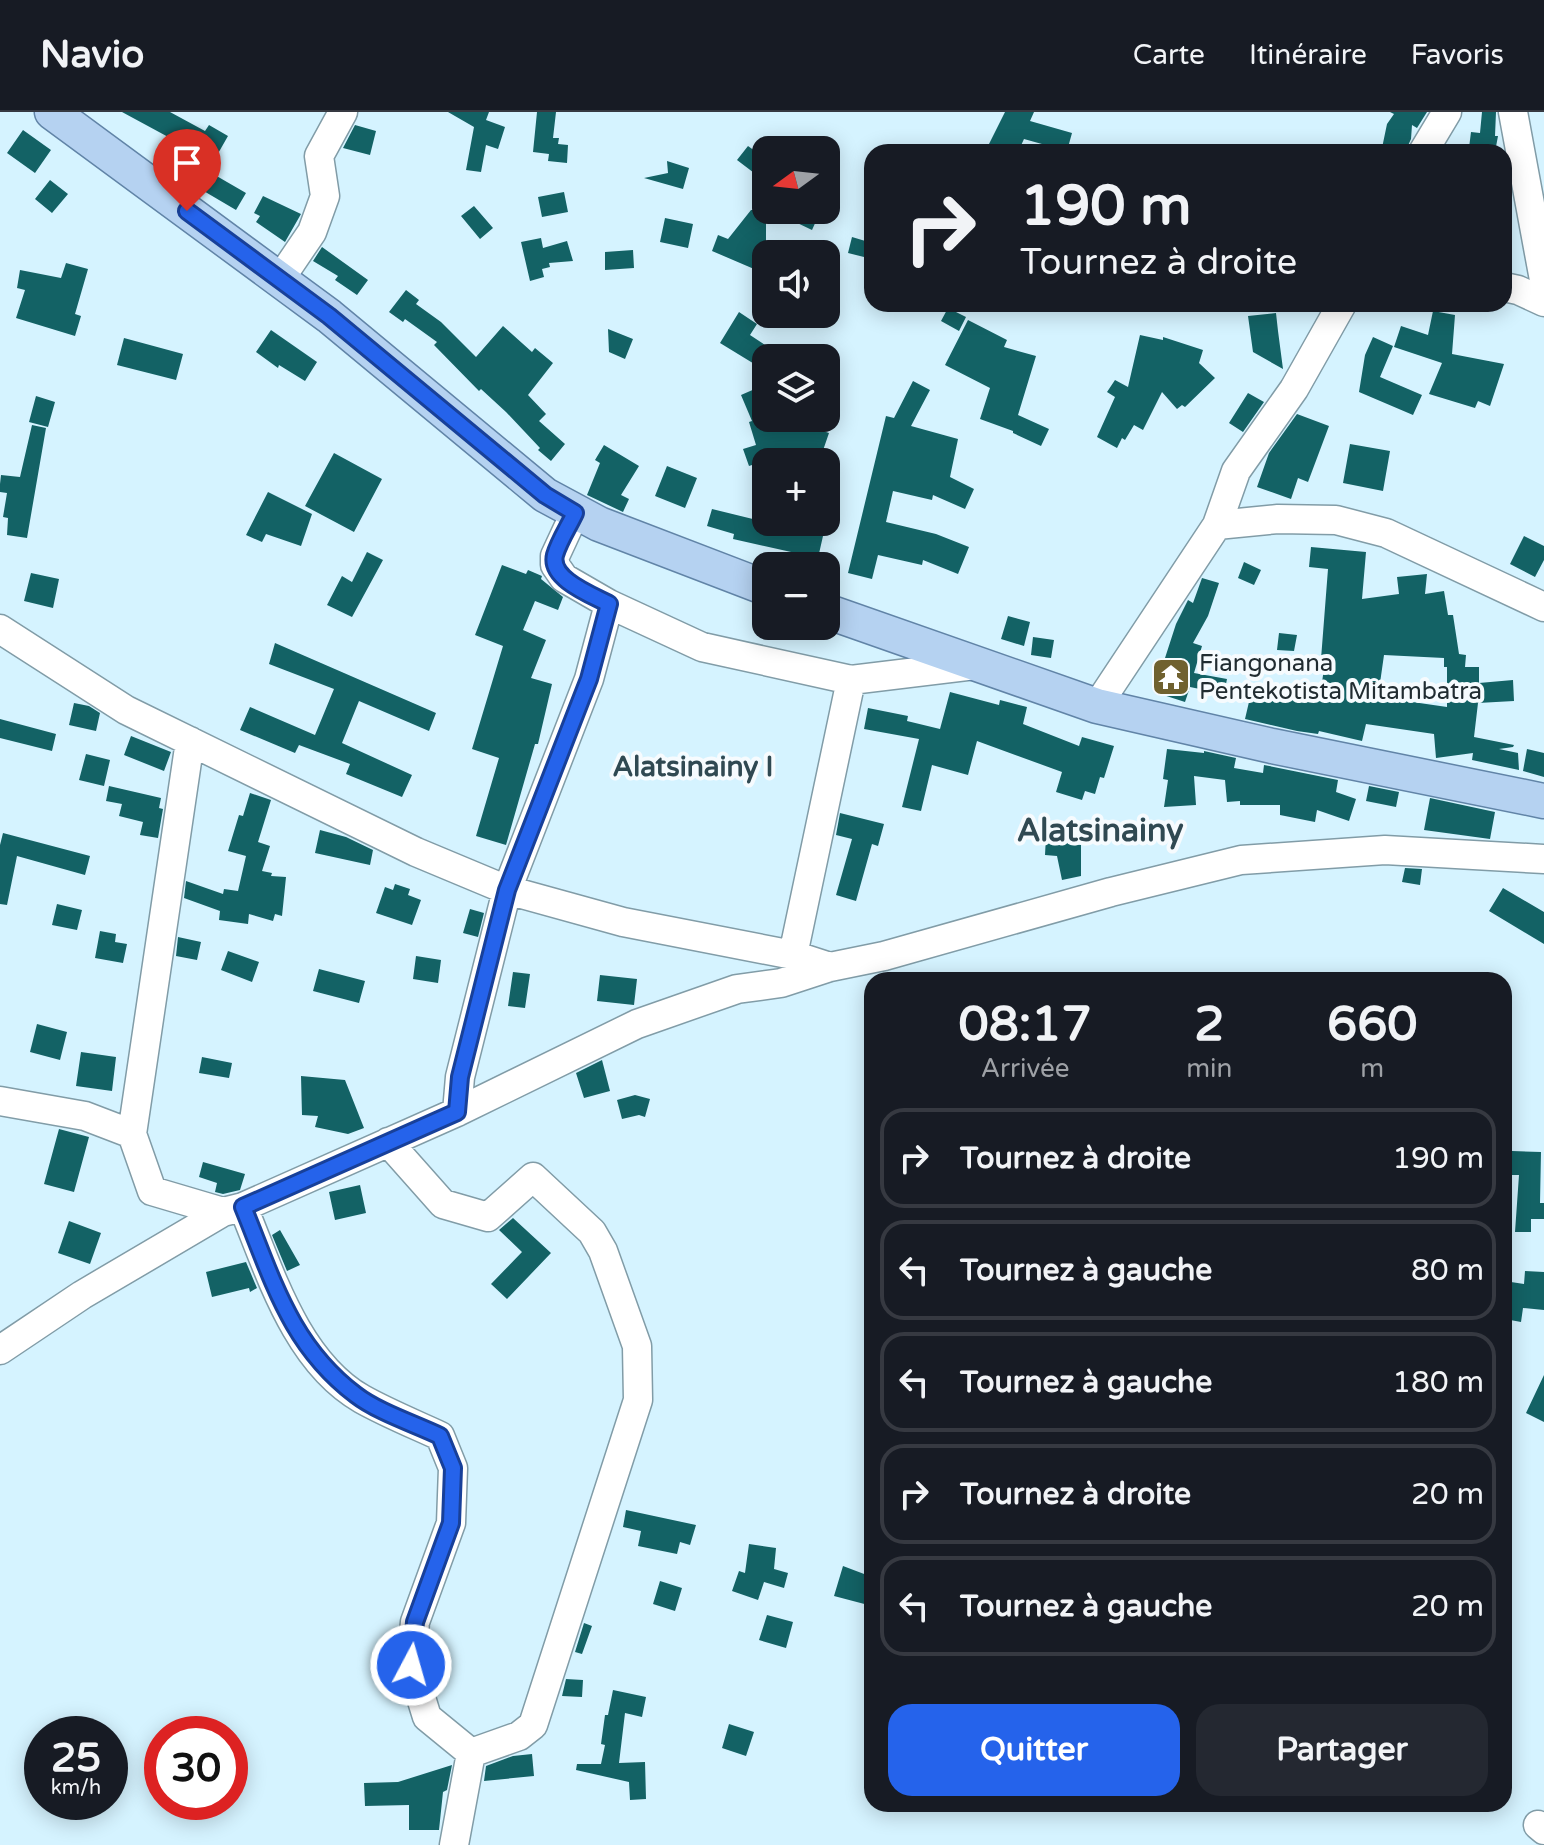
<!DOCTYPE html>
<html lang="fr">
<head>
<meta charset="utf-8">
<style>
  body { margin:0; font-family:"Varela Round",sans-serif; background:#242831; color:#f1f3f6; height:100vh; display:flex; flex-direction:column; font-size:30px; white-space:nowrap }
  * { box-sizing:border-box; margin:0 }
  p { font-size:26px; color:#9ea1a6 }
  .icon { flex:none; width:44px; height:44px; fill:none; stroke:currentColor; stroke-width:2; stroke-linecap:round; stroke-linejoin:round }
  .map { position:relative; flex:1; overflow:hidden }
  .panel { position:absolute; left:864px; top:860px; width:648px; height:840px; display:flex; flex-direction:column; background:#171b24; border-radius:24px; box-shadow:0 4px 20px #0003 }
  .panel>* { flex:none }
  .banner { position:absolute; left:864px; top:32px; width:648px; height:168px; border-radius:24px; box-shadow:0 4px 20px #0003; background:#171b24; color:#f1f3f6; overflow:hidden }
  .needle { width:52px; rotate:255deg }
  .tools { position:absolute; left:752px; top:24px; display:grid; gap:16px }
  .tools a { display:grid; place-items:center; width:88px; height:88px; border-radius:16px; background:#171b24; box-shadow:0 4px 20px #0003; font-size:40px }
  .speed { position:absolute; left:24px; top:1604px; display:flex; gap:16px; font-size:40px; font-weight:700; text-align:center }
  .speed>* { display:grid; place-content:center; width:104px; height:104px; border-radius:50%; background:#171b24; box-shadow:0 4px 20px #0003; line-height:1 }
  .speed small { font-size:20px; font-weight:400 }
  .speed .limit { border:12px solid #d22; background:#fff; color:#111 }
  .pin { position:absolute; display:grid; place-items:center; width:68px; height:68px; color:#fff; margin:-82px -34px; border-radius:50% 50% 50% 0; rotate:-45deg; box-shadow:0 0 8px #0007 }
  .pin .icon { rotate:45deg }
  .me { position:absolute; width:88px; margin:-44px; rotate:6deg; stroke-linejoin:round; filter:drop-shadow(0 0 6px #0008) }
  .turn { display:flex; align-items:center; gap:28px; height:168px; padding:0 24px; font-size:36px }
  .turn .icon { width:104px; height:104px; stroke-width:2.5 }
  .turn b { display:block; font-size:56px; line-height:68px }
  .eta { display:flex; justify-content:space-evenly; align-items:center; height:136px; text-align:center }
  .eta b { font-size:48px; font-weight:700; line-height:56px }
  .action { display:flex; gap:16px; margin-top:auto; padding:16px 24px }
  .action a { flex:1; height:92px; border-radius:24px; background:#2563eb; color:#fff; font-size:32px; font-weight:700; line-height:92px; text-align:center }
  .action a+a { background:#242831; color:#f1f3f6 }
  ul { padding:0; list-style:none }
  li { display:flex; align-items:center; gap:24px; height:100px; margin:0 16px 12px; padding:0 8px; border:4px solid #363941; border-radius:24px }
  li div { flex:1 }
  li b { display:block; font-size:30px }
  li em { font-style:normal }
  header { display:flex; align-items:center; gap:48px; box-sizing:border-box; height:112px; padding:0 40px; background:#171b24; border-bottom:2px solid #363941 }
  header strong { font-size:38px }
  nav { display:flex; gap:44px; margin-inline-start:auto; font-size:28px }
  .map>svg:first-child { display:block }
  .building { fill:#136265; fill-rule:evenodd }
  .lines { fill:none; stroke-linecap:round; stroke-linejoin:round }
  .minor-casing { stroke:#819ca7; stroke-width:31 }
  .major-casing { stroke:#6184a7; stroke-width:37 }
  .minor { stroke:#fff; stroke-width:28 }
  .major { stroke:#b5d2f1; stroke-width:34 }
  .route-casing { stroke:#184099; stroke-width:20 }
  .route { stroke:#2563eb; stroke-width:14 }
  .labels { text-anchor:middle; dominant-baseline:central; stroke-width:8; stroke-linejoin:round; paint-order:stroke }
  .poi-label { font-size:24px; fill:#212c31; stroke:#f6fbfe; text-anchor:start }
  .quarter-label { font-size:28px; font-weight:bold; fill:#304952; stroke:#f6fbfe }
  .district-label { font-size:32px; font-weight:bold; fill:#304952; stroke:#f6fbfe }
</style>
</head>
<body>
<header>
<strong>Navio</strong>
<nav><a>Carte</a><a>Itinéraire</a><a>Favoris</a></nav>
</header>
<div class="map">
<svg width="1544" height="1733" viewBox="0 0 1544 1733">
  <rect width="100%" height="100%" fill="#d5f3ff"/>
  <path class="building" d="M 122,0 L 170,0 L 205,19 L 209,13 L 228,24 L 208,59 L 246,81 L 236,98 L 168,58 L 183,33 Z
    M 448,0 L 489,0 L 486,8 L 505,15 L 498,37 L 486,33 L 481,60 L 466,58 L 474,15 Z
    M 537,0 L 556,0 L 553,26 L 559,26 L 558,32 L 568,33 L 567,51 L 548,49 L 549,42 L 533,40 Z
    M 1005,0 L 1034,0 L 1030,9 L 1072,21 L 1067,39 L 1024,27 L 1018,40 L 985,40 Z
    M 1390,0 L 1427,0 L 1417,16 L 1412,13 L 1411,27 L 1406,38 L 1382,36 L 1387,12 L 1394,2 Z
    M 1482,0 L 1496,0 L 1495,24 L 1498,24 L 1495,40 L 1469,36 L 1471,20 L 1480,21 Z
    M 355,13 L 376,19 L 370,43 L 343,36 Z
    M 23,18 L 51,38 L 35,61 L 7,41 Z
    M 748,34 L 766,47 L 766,70 L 737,48 Z
    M 667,49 L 689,56 L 683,77 L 644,66 L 668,61 Z
    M 50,68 L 68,82 L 52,101 L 35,87 Z
    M 564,80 L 568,100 L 542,105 L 538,85 Z
    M 263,84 L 301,102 L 285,130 L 256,110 L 260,104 L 254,101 Z
    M 474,94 L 493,116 L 480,127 L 461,104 Z
    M 751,98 L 766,98 L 766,162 L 712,139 L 718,123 L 728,127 Z
    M 770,98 L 821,98 L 812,118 Z
    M 665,106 L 693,112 L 688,136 L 660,130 Z
    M 852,125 L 872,131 L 872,147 L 848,141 Z
    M 541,126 L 543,136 L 567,129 L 573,149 L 549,151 L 550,155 L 542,157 L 544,165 L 530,169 L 521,130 Z
    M 322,135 L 368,168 L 357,183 L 335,168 L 338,164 L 313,149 Z
    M 633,138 L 634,156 L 605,158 L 605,140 Z
    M 66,151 L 88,157 L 75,202 L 81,204 L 75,224 L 16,206 L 25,178 L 17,176 L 20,158 L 61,166 Z
    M 406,178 L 419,188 L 416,192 L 441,210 L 476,245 L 503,214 L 532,240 L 535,236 L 553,251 L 528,283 L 546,302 L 539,309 L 565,332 L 551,349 L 538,338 L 540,336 L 506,300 L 481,277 L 479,279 L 434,233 L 437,230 L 405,207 L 403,210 L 389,200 Z
    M 948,196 L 966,205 L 959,219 L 941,209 Z
    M 1433,199 L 1455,203 L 1452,242 L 1504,252 L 1490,294 L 1478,289 L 1475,296 L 1429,282 L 1442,251 L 1394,235 L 1401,214 L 1428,223 Z
    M 739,200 L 757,212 L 750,223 L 768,235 L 756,253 L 720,231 Z
    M 1276,201 L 1278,219 L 1283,257 L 1253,240 L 1248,204 Z
    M 968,208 L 1007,228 L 1004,235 L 1036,244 L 1018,303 L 1049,317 L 1041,334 L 1013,321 L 1013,319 L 980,307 L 990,276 L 945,253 Z
    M 608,217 L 633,227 L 625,247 L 609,240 Z
    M 271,218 L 317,250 L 305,269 L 279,253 L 278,256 L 256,240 Z
    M 1140,223 L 1163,228 L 1163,225 L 1203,238 L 1199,251 L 1215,266 L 1185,295 L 1182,293 L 1177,297 L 1162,280 L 1143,318 L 1134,313 L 1125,328 L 1122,326 L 1117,336 L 1097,325 L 1115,285 L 1107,280 L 1115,268 L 1128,275 Z
    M 1373,225 L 1393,234 L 1380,265 L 1422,283 L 1413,303 L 1359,280 L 1365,243 Z
    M 124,226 L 183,242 L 176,268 L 117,253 Z
    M 913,269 L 930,278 L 911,314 L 958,327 L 950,365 L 974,377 L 965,397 L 933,383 L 932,388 L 893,379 L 886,410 L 936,422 L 969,435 L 958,462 L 923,448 L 922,453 L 878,443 L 872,467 L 848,461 L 886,304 L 894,306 Z
    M 766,272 L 766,306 L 800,306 L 803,312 L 829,321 L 819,350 L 804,350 L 782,343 L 749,354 L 743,337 L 756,333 L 749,310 L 752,309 L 741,283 Z
    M 1248,281 L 1264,290 L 1243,320 L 1229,311 Z
    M 36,284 L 55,290 L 48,315 L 29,310 Z
    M 1297,302 L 1329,314 L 1308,370 L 1298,366 L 1291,387 L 1257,375 L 1269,341 Z
    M 32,313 L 46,316 L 27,426 L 7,423 L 8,406 L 3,405 L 7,381 L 0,380 L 0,372 L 1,363 L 20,365 Z
    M 1350,332 L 1390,339 L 1383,379 L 1343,371 Z
    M 604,333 L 639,354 L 621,383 L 629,387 L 623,400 L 587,383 L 600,351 L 595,348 Z
    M 334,341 L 382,367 L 354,420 L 305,394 Z
    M 667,354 L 697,366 L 685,396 L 655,384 Z
    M 268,380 L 312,402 L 301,434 L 266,422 L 262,430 L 246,423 Z
    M 712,397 L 823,424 L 818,446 L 733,427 L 734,422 L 707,414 Z
    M 1524,424 L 1544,434 L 1544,448 L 1535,465 L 1510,452 Z
    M 1311,435 L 1366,440 L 1362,487 L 1399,482 L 1397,465 L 1427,462 L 1425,482 L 1444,479 L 1448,503 L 1453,503 L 1459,542 L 1466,543 L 1465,555 L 1479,555 L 1479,571 L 1513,568 L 1514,589 L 1478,591 L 1474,625 L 1514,633 L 1513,635 L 1499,637 L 1518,641 L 1519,658 L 1472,648 L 1473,641 L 1436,646 L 1434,622 L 1366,612 L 1362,629 L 1319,619 L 1318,622 L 1297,619 L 1245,607 L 1252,577 L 1289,585 L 1290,581 L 1320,586 L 1325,548 L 1321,547 L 1328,457 L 1309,455 ZM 1384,543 L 1444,546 L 1444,555 L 1447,555 L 1447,595 L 1378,585 Z
    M 367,440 L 383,448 L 352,505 L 327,493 L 342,464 L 352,470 Z
    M 1244,450 L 1261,458 L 1254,473 L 1238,466 Z
    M 502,453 L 526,462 L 528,458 L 542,464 L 541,467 L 563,485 L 558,498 L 535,489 L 523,518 L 546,528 L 531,566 L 552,572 L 538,632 L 535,632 L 506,733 L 476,724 L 499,646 L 472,637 L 503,534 L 475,523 Z
    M 31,461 L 59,467 L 53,496 L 24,489 Z
    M 1202,466 L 1219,471 L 1208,504 L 1193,531 L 1202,534 L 1194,561 L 1227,567 L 1224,582 L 1190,575 L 1185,590 L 1154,580 L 1176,512 L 1188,488 L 1193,491 Z
    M 1008,504 L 1030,510 L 1024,534 L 1001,527 Z
    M 1279,521 L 1297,523 L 1294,539 L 1277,538 Z
    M 1033,525 L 1054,528 L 1051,546 L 1031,543 Z
    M 275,531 L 436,601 L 429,619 L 359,589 L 342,631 L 412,663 L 402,685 L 346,662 L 350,652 L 299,633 L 295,641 L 240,618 L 250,595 L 315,623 L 334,577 L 269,552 Z
    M 950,580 L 999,593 L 1000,588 L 1027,595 L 1023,612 L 1079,634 L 1082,625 L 1114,634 L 1104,666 L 1100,665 L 1095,682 L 1085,679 L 1082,688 L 1056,680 L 1062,660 L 977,629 L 968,663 L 932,653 L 921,699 L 902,695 L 919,627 L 864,617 L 868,596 L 908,604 L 907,609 L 940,617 Z
    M 74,591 L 89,594 L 100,601 L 96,619 L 69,613 Z
    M 0,607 L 56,622 L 52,639 L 0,626 Z
    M 131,624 L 171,640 L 164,659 L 124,643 Z
    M 1167,637 L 1204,641 L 1204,639 L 1236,646 L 1234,656 L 1263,661 L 1264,653 L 1338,668 L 1336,680 L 1356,687 L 1349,709 L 1317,698 L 1315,710 L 1280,703 L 1280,693 L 1240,693 L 1240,689 L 1227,690 L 1225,668 L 1194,664 L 1196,693 L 1164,695 L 1168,668 L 1163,667 Z
    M 1527,637 L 1544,641 L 1544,665 L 1523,659 Z
    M 86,642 L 110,648 L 104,674 L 79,668 Z
    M 109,674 L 161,686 L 159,696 L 163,697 L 158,726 L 140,723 L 143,710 L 119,704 L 122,692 L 106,689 Z
    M 1369,674 L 1399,680 L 1396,695 L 1366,689 Z
    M 250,681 L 271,688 L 258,730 L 270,734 L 262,759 L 272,761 L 271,764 L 286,765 L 282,804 L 275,802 L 273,809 L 249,802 L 248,812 L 219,808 L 220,799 L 184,786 L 186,769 L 223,782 L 224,777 L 238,779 L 246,744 L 228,739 L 239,703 L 243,704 Z
    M 1430,686 L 1495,700 L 1490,727 L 1424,718 Z
    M 840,701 L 884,712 L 878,734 L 872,732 L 856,789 L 836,783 L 852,727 L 836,723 Z
    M 320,718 L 346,725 L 373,738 L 370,753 L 315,741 Z
    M 3,721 L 90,744 L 85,763 L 17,744 L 7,793 L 0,792 L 0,733 Z
    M 1046,724 L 1069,725 L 1068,732 L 1081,733 L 1081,764 L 1062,768 L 1057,744 L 1045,743 Z
    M 1405,756 L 1422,757 L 1420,773 L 1402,770 Z
    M 395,772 L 410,777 L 408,783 L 421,788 L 412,813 L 376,801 L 385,775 L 393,778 Z
    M 1503,776 L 1544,800 L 1544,832 L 1489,799 Z
    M 57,792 L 82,798 L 77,818 L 52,813 Z
    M 470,797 L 484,801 L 478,825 L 463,821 Z
    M 100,819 L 116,822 L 115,830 L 127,832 L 123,851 L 95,846 Z
    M 178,825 L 201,830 L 197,848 L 176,844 Z
    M 228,839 L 259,850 L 252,870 L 221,858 Z
    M 416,844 L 441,848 L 438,871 L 413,867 Z
    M 319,857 L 365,869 L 359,891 L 313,879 Z
    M 513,860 L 530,862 L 525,896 L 508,894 Z
    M 600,863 L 637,867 L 634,893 L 597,889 Z
    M 37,912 L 67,920 L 60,948 L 30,940 Z
    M 81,940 L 116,945 L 112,979 L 76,974 Z
    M 202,945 L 232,951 L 229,966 L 199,961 Z
    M 602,948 L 610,979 L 584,986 L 576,961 Z
    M 301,964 L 345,968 L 364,1016 L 348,1022 L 315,1015 L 318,1004 L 302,1003 Z
    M 635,983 L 650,987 L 645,1005 L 639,1003 L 622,1007 L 617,988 Z
    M 59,1017 L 89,1025 L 74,1080 L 44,1072 Z
    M 1512,1039 L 1541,1040 L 1540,1091 L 1544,1091 L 1544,1107 L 1531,1107 L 1531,1120 L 1515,1120 L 1519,1063 L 1512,1063 Z
    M 203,1050 L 245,1062 L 240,1078 L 223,1082 L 215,1080 L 217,1071 L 199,1065 Z
    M 360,1073 L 366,1101 L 335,1108 L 329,1080 Z
    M 513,1106 L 551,1141 L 507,1187 L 491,1172 L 522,1140 L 499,1118 Z
    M 69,1109 L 101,1121 L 90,1152 L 58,1141 Z
    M 280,1118 L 300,1153 L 287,1159 L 272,1123 Z
    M 246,1150 L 257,1176 L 250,1180 L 249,1176 L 212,1185 L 206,1160 Z
    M 1525,1159 L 1544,1160 L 1544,1198 L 1523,1196 L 1521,1210 L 1505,1207 L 1511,1170 L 1524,1172 Z
    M 1544,1263 L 1544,1310 L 1526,1301 Z
    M 626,1398 L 696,1413 L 690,1433 L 680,1430 L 677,1442 L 638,1434 L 641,1419 L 623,1415 Z
    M 749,1432 L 776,1436 L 774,1457 L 788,1461 L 784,1476 L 764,1470 L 758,1488 L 732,1479 L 739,1459 L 745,1461 Z
    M 843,1454 L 872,1465 L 872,1494 L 834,1484 Z
    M 660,1469 L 682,1476 L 675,1499 L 653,1492 Z
    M 767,1503 L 793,1510 L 786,1536 L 759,1528 Z
    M 584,1511 L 592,1514 L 582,1542 L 575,1540 Z
    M 566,1567 L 583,1568 L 582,1585 L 562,1584 Z
    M 613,1578 L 646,1585 L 642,1605 L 625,1601 L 619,1651 L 645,1650 L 646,1687 L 630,1688 L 629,1670 L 576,1658 L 577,1652 L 601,1652 L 605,1633 L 601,1632 L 605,1603 L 608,1603 Z
    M 729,1612 L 754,1620 L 746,1644 L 722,1636 Z
    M 532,1642 L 534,1664 L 484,1669 L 486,1654 L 513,1644 Z
    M 452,1653 L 447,1678 L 443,1680 L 439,1718 L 409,1718 L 409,1693 L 365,1694 L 364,1671 L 398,1670 Z"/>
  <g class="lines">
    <g class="minor-casing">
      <path id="minor" d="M 1513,0 L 1544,168
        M 1423,40 L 1447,0
        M 280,167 L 312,120 L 325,84 L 319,44 L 343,0
        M 1504,175 L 1518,178 L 1544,190
        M 575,401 L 555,444 L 555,453 L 564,466 L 609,492 L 702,535 L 851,568 L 975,553
        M 1217,413 L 1236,359 L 1294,277 L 1342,192
        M 0,517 L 126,598 L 416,740 L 507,778 L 623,810 L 793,843 L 830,855
        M 1097,594 L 1217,413 L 1278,407 L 1336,408 L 1386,421 L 1544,495
        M 190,629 L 132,1022 L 152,1079 L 223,1100
        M 793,843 L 851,568
        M 0,989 L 85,1004 L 132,1022
        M 457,1000 L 460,965 L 507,778 L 589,567 L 609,492
        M 388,1030 L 443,1092 L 488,1105 L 533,1065 L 592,1120 L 603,1139 L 637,1234 L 638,1288 L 533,1613 L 519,1624 L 471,1641
        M 243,1095 C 270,1160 296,1249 362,1287 C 387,1301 414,1312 440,1324 L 453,1356 L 451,1411 L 415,1510 L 411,1553 L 427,1605 L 471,1641 L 454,1733
        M 0,1238 L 82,1183 L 223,1100 L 243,1095 L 457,1000 L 637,912 L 737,877 L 781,871 L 830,855 L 884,844 L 1111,780 L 1241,748 L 1385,738 L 1544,747
        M 1538,1713 L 1544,1718"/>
    </g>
    <g class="major-casing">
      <path id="major" d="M 52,0 L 329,204 L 545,383 L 599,412 L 766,476
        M 826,499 L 1097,594 L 1272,634 L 1544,689"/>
    </g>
    <use href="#minor" class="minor"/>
    <use href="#major" class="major"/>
  </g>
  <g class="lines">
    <g class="route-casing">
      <path id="route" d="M 187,99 L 329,204 L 545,383 L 575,401 C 569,414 559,429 555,443 C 549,467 592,483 609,492 L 589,567 L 507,778 L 460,965 L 457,1000 L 243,1095 C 273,1168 290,1233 356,1283 C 378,1300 415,1312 440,1324 L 453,1356 L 451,1411 L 415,1510 L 411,1553"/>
    </g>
    <use href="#route" class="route"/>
  </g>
  <defs>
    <g id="temple-square" transform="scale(2)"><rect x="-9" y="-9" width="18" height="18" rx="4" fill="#70612f" stroke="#f6fbfe"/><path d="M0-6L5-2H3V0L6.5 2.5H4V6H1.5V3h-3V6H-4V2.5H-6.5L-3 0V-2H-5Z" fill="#fff"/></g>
  </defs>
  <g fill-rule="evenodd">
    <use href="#temple-square" x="1171" y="565"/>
  </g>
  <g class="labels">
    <g class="poi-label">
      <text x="1199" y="551">Fiangonana<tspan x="1199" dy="28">Pentekotista Mitambatra</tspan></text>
    </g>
    <g class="quarter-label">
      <text x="693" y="655">Alatsinainy I</text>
    </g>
    <g class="district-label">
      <text x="1100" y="719">Alatsinainy</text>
    </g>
  </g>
</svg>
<div class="tools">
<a><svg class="needle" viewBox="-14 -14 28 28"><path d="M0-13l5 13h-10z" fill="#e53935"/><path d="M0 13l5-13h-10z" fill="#9ea1a6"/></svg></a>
<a><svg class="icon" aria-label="sound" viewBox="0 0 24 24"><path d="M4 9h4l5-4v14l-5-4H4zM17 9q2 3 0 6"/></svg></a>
<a><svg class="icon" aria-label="layers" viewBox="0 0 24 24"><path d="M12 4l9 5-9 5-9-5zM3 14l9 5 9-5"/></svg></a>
<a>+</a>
<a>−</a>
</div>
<div class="speed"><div>25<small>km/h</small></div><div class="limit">30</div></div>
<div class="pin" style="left:187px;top:99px;background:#d93025"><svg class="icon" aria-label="arrive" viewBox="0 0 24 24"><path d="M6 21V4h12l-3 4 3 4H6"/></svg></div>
<svg class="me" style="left:411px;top:1553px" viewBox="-20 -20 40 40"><circle r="17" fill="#2563eb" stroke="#fff" stroke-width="3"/><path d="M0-11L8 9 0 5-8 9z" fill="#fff"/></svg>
<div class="banner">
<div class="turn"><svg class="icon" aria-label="right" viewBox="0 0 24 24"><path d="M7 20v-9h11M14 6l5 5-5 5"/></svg><div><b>190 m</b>Tournez à droite</div></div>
</div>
<section class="panel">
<div class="eta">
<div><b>08:17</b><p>Arrivée</p></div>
<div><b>2</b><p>min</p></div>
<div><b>660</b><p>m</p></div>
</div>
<ul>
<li><svg class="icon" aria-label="right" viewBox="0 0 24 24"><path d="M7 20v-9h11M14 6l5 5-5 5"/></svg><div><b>Tournez à droite</b></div><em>190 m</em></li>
<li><svg class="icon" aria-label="left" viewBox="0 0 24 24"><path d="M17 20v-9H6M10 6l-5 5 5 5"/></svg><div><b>Tournez à gauche</b></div><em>80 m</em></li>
<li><svg class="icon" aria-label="left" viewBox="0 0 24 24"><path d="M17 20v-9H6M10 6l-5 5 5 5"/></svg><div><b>Tournez à gauche</b></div><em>180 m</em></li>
<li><svg class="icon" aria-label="right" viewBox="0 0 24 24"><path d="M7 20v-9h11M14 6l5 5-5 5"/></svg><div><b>Tournez à droite</b></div><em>20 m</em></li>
<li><svg class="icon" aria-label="left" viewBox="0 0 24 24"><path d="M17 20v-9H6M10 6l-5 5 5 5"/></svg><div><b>Tournez à gauche</b></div><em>20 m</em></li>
</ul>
<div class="action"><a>Quitter</a><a>Partager</a></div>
</section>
</div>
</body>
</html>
